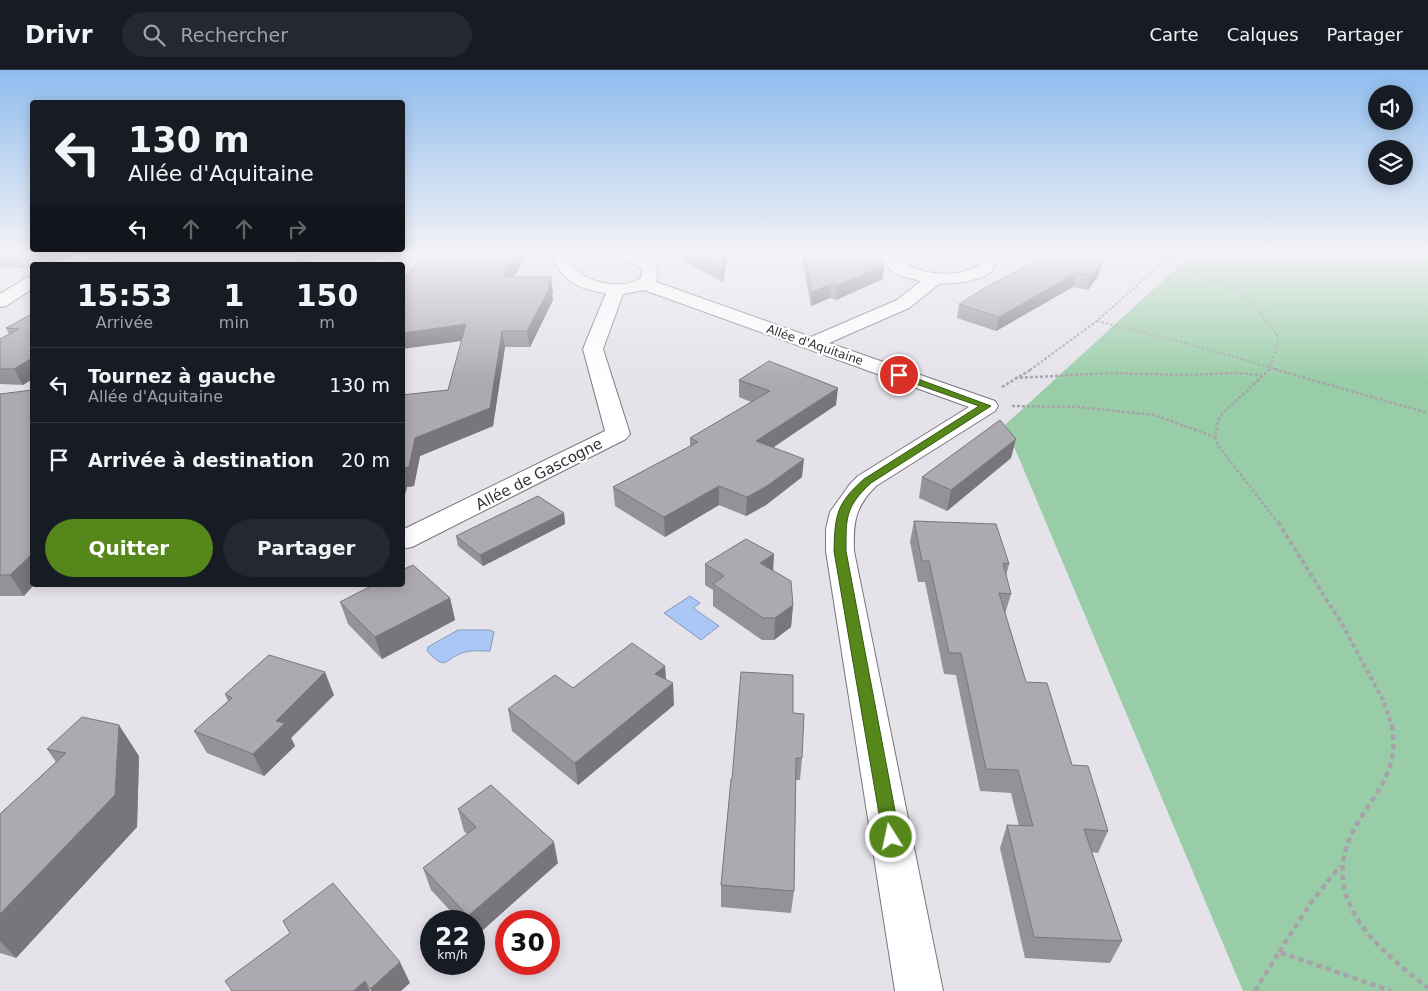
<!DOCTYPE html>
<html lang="fr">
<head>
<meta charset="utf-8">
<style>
  body { margin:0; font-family:"DejaVu Sans",sans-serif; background:#242831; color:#f1f3f6; height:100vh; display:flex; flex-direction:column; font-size:19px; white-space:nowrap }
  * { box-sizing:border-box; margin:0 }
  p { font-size:16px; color:#9ea1a6 }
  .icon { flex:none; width:28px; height:28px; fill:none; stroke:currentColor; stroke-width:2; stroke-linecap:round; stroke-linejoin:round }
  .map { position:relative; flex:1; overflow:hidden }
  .details { position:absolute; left:30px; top:192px; width:375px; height:325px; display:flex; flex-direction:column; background:#171b24; border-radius:5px; box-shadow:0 2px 12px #0003 }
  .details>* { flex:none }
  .hud { position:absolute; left:30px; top:30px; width:375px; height:152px; border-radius:5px; box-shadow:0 2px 12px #0003; background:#171b24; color:#f1f3f6; overflow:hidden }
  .buttons { position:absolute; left:1368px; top:15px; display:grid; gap:10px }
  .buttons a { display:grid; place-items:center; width:45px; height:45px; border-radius:50%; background:#171b24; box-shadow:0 2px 12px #0003; font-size:25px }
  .speed { position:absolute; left:420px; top:840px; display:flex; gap:10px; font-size:25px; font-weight:700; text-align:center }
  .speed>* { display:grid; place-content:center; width:65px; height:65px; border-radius:50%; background:#171b24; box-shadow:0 2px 12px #0003; line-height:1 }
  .speed small { font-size:12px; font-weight:400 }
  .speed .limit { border:8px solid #d22; background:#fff; color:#111 }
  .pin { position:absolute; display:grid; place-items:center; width:42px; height:42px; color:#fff; margin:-21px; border:2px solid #fff; border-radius:50%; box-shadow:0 1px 5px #0007 }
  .me { position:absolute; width:55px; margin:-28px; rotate:350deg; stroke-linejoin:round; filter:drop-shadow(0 0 4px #0008) }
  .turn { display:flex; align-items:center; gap:18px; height:105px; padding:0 15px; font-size:22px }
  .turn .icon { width:65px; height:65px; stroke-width:2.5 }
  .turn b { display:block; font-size:35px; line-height:42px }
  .lanes { display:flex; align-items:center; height:48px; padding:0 15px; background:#0003; justify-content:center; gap:25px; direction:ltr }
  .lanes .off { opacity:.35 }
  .eta { display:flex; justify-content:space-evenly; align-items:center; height:85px; text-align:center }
  .eta b { font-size:30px; font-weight:700; line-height:35px }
  .cta { display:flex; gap:10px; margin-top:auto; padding:10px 15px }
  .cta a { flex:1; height:58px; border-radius:30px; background:#55871b; color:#fff; font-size:20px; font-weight:700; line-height:58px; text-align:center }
  .cta a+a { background:#242831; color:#f1f3f6 }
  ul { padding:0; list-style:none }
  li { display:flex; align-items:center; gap:15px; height:75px; padding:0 15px; border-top:1px solid #363941 }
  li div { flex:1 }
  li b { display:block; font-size:19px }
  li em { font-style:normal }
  header { display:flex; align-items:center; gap:30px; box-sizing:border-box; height:70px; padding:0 25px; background:#171b24; border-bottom:1px solid #363941 }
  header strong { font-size:24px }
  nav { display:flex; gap:28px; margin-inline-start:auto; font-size:18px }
  .search { width:350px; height:45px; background:#242831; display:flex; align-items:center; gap:12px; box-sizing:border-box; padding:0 18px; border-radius:28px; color:#9ea1a6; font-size:19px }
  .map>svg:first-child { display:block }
  .green { fill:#99cda8 }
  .water { fill:#aac7f6; stroke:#869abc }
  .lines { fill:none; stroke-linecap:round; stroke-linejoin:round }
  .minor-casing { stroke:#79767d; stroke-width:2 }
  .path-far3 { stroke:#a6a4aa; stroke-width:2; stroke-dasharray:2.5 2; stroke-linecap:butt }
  .path-far2 { stroke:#a6a4aa; stroke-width:2.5; stroke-dasharray:3 2; stroke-linecap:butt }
  .path-far1 { stroke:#a6a4aa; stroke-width:4; stroke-dasharray:4.5 3; stroke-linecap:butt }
  .path { stroke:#a6a4aa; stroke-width:4.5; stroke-dasharray:5.5 4; stroke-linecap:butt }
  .minor { fill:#fff; fill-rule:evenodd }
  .wall { fill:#949197 }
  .shaded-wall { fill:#78767b }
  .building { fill:#aca9b0; stroke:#78767b }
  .route { fill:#55871b; stroke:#375812 }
  .labels { text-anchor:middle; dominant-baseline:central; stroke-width:4.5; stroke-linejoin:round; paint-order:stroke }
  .far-street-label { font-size:12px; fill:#323134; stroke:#fff }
  .street-label { font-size:15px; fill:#323134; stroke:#fff }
</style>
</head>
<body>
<header>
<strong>Drivr</strong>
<div class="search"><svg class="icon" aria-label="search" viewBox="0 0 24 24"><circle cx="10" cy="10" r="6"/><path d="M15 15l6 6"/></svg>Rechercher</div>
<nav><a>Carte</a><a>Calques</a><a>Partager</a></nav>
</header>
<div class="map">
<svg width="1428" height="921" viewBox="0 0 1428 921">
  <rect width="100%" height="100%" fill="#e5e2ea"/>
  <path class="green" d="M 1194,182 L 1428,182 L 1428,921 L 1243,921 L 1005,355 Z"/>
  <path class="water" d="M 690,526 L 700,533 L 693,538 L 719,556 L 701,570 L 664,543 Z
    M 458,560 L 490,560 L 494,562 L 490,581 C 482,581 473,580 465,582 C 444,588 448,603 427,581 L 428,577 Z"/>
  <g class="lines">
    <g class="minor-casing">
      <path id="minor" d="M 79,182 L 100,182 L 79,195 L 59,195 L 61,192 Z
        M 391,182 L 413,182 L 411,185 L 389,195 L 367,195 L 369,192 Z
        M 561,182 L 578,182 L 570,192 C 583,213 620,221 641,208 L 642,200 L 633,192 L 612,185 L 610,182 C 630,182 646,181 658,199 L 656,212 L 811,267 L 897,230 L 921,211 C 908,208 885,203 882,187 L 885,182 L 902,182 L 898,187 L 899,190 C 921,205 954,209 978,196 L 979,193 L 964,182 L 984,182 L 995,192 L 992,201 L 983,207 L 965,212 L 939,214 L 909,238 L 829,273 L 995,331 L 998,336 L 995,341 L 876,416 C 855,437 853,452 854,481 L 943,921 L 895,921 L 826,481 L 826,459 L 830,442 L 850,414 L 858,406 L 969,337 L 644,220 L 623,224 L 603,279 L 630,364 L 626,369 L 412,477 L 402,479 L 402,460 L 605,361 L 583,279 L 606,223 C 582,220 566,213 554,192 Z
        M 32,207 L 32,219 L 6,236 L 0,237 L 0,224 L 26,208 Z"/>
    </g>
    <path class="path-far3" d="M 1175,182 L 1164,191 L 1186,197 L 1244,224 L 1277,264 L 1278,274 L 1269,300
      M 1097,251 L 1189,274 L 1279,300
      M 1030,300 L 1097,251 L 1164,191"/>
    <path class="path-far2" d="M 1270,299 L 1223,343 L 1218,350 L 1215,367 L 1219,377 L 1279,454
      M 1274,299 L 1428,343
      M 1015,308 L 1110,303 L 1186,305 L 1235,303 L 1261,305
      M 1002,317 L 1032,299
      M 1012,336 L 1078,337 L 1154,345 L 1215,367"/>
    <path class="path-far1" d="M 1278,452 L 1343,556 L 1384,632 L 1392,656"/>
    <path class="path" d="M 1392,655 C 1398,697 1383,713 1362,746 C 1311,822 1370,873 1428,918
      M 1279,882 L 1310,834 L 1340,796
      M 1255,921 L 1279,882 L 1391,921"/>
    <use href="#minor" class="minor"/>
  </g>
  <path class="wall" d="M 0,182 L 75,182 L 55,195 L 32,195 L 32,198 L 0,197 Z
    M 103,182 L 323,182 L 307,195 L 110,195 Z
    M 671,182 L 728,182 L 723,212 L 683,190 L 683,184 L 671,184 Z
    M 801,182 L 870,182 L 883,209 L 836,230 L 830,228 L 811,236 Z
    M 1056,182 L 1098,206 L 1088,220 L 1073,217 L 996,261 L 957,248 L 959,234 Z
    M 526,187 L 514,207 L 553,222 L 552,224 L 553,230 L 530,277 L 505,277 L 493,356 L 420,386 L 414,416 L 407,417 L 404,428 L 402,428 L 402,325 L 448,320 L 461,271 L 407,206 Z
    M 32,244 L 32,309 L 23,315 L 0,314 L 0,269 L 9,264 L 6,258 Z
    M 739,310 L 836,335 L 773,377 L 802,407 L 766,435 L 746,446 L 719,435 L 665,467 L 615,436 L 613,417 L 690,376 L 690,368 L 751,332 L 739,327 Z
    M 0,324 L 24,526 L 0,526 Z
    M 1011,388 L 947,441 L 919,428 L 922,407 Z
    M 564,443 L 565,454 L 483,496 L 458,476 L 456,466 Z
    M 914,451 L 1009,494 L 1006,506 L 1011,524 L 1005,544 L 1026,612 L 1108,761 L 1098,783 L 1092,782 L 1122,871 L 1110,893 L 1025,888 L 1000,778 L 1007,755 L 1019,756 L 1011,723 L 980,721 L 956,605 L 944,604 L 925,512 L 918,512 L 910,472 Z
    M 705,494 L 773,500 L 793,535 L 791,557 L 774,570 L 762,570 L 713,536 L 713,520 L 705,515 Z
    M 450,528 L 455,550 L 382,589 L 348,554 L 340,532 Z
    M 665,596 L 666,610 L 674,635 L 578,715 L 512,661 L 508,639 L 573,618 Z
    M 225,624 L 334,625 L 291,668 L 295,676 L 264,706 L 207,683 L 194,661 L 228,631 Z
    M 793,643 L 802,688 L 800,710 L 796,710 L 794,821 L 791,843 L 721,837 L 721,815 L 732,709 Z
    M 47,679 L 139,686 L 137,757 L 16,888 L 0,883 L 0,744 L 56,692 Z
    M 458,739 L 558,793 L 475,867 L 474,866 L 474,851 L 460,851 L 431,820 L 423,798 L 467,764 L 464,761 Z"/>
  <path class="shaded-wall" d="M 49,182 L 75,182 L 55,195 L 48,195 L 44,185 Z
    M 303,182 L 323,182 L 307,195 L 287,195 Z
    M 518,182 L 525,182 L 526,187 L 505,222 L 503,207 Z
    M 726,182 L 728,182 L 723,212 L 723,200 Z
    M 1102,193 L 1098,206 L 1088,220 L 1091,206 Z
    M 884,195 L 883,209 L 836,230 L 837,216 Z
    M 1076,203 L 1073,217 L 996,261 L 999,247 Z
    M 551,207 L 553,222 L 552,224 L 553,230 L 530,277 L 527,261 Z
    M 831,214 L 830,228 L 811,236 L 812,222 Z
    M 466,254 L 469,270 L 402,279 L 402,263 Z
    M 502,261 L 505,277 L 493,356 L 420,386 L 414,416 L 407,417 L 404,428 L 402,424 L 402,398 L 415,368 Z
    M 32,288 L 32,309 L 23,315 L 14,299 Z
    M 838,318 L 836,335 L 756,389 L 756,371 Z
    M 1016,369 L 1011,388 L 947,441 L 951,420 Z
    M 804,389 L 802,407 L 766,435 L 746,446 L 747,427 Z
    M 719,416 L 719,435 L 665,467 L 664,447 Z
    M 564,443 L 565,454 L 483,496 L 480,485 Z
    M 32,484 L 32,515 L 34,515 L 24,526 L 10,505 Z
    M 774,484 L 773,506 L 760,493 Z
    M 450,528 L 455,550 L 382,589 L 375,567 Z
    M 793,535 L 791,557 L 774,570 L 775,548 Z
    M 665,596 L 666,617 L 655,604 Z
    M 325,602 L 334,625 L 291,668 L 295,676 L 264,706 L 253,684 L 276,651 Z
    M 673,613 L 674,635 L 578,715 L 575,693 Z
    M 119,655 L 139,686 L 137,757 L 16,888 L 0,871 L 0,844 Z
    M 554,772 L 558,793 L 475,867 L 474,863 L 474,851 L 470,851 L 468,846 Z
    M 400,892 L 410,913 L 401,921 L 371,921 L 370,919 Z
    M 365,911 L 370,921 L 353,921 Z"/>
  <path class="building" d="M 0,182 L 49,182 L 44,185 L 0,184 Z
    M 104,182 L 303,182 L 287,195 L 111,195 Z
    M 423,182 L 518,182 L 503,207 L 551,207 L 548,215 L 551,215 L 527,261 L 502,261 L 490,338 L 415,368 L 409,397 L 402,398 L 402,325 L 448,320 L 466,254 L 402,263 L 402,206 L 407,206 Z
    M 692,182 L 726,182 L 723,200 Z
    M 804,182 L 870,182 L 884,195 L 837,216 L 831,214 L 812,222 Z
    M 1056,182 L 1103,182 L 1102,193 L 1091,206 L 1076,203 L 999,247 L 959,234 L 991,214 Z
    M 32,244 L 32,288 L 14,299 L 0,299 L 0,269 L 19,259 L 6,258 Z
    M 769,291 L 838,318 L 756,371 L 804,389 L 767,416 L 747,427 L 719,416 L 664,447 L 613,417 L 698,372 L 690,368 L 770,321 L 739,310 Z
    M 32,320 L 32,484 L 10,505 L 0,505 L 0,324 Z
    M 1000,350 L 1016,369 L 951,420 L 922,407 Z
    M 538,426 L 564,443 L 480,485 L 456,466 Z
    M 914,451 L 996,454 L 1009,494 L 1003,493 L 1011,524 L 999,523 L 1026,612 L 1047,613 L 1072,695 L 1088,696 L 1108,761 L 1084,759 L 1122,871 L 1034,867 L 1007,755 L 1033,756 L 1018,700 L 986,699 L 961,583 L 949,583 L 929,491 L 922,491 Z
    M 746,469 L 774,484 L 760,493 L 791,511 L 793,535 L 775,548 L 763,548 L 713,514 L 724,506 L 705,494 Z
    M 413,495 L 450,528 L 375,567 L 340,532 L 373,515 L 402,515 L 402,500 Z
    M 632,573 L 665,596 L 655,604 L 673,613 L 575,693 L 508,639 L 555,605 L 573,618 Z
    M 269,585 L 325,602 L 276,651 L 285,653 L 253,684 L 194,661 L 232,628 L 225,624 Z
    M 741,602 L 793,605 L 793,643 L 804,644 L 802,688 L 796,688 L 794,821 L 721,815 L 731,709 L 732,709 Z
    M 82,647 L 119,655 L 115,725 L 0,844 L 0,744 L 66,683 L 47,679 Z
    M 491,715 L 554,772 L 468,846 L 423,798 L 476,757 L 458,739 Z
    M 333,813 L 400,892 L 370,919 L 365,911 L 353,921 L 232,921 L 225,911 L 290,863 L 283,851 Z"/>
  <linearGradient id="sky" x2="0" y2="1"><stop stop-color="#8fbcee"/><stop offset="0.59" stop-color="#f3f2f6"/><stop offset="1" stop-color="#f3f2f6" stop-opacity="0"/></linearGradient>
  <rect width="1428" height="311" fill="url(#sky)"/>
  <path class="route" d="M 899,302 L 991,336 L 871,413 C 845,437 846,448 846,481 L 900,767 L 897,772 L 891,774 L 885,772 L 883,767 L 834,481 C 835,445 836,434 864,409 L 979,336 L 896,307 L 894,305 Z"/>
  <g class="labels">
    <g class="far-street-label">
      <text transform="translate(815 275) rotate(19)">Allée d'Aquitaine</text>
    </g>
    <g class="street-label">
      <text transform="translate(539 404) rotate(-27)">Allée de Gascogne</text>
    </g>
  </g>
</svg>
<div class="buttons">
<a><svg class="icon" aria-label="sound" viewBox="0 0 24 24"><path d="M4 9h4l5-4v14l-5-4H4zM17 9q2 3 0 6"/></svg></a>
<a><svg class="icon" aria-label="layers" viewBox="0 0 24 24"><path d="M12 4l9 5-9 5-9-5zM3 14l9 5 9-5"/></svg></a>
</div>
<div class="speed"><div>22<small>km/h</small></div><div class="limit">30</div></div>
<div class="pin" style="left:899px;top:305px;background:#d93025"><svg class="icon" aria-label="arrive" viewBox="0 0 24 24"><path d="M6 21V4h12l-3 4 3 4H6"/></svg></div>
<svg class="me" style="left:891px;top:767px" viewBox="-20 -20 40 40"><circle r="17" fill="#55871b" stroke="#fff" stroke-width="3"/><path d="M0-11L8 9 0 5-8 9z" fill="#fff"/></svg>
<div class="hud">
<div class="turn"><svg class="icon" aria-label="left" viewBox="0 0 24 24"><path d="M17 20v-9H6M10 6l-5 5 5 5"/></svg><div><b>130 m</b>Allée d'Aquitaine</div></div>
<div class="lanes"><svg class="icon" aria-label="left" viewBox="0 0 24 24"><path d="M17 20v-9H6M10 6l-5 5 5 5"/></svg><svg class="icon off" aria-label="ahead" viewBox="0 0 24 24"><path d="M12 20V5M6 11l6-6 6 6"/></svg><svg class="icon off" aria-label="ahead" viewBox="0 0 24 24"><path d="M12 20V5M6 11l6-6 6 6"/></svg><svg class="icon off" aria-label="right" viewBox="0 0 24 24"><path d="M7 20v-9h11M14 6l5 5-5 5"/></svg></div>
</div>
<section class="details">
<div class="eta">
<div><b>15:53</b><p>Arrivée</p></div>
<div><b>1</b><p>min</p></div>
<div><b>150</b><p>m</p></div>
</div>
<ul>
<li><svg class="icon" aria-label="left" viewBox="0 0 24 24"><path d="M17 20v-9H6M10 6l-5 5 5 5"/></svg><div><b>Tournez à gauche</b><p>Allée d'Aquitaine</p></div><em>130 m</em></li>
<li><svg class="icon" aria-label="arrive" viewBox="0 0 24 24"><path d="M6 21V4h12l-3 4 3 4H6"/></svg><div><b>Arrivée à destination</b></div><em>20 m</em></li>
</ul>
<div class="cta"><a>Quitter</a><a>Partager</a></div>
</section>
</div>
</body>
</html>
